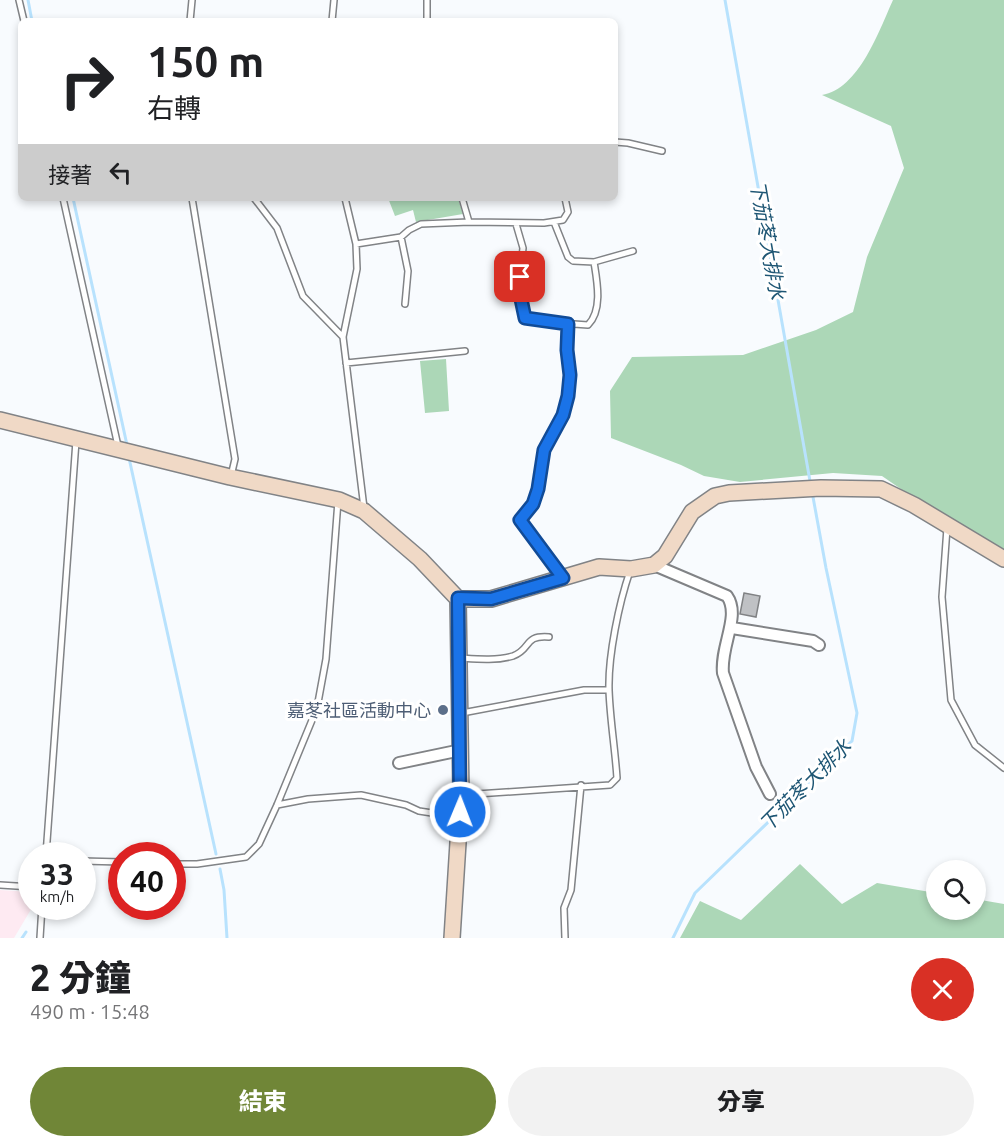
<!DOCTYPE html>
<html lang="zh-TW">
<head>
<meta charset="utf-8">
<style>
  body { margin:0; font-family:Ubuntu,"Noto Sans TC",sans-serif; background:#f2f2f2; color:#202124; height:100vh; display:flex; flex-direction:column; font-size:22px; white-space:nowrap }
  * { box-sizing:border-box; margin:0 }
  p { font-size:20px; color:#757577 }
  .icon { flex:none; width:33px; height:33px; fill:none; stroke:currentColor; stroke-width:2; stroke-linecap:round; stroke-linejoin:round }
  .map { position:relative; height:938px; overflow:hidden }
  .sheet { display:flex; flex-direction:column; background:#fff; flex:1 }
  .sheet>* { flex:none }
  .banner { position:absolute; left:18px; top:18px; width:600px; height:183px; border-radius:9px; box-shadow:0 3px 9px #0003; background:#fff; color:#202124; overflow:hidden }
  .buttons { position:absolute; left:926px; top:860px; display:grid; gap:12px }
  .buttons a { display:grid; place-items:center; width:60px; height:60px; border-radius:50%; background:#fff; box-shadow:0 3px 9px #0003; font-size:30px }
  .speed { position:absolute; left:18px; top:842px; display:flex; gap:12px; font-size:30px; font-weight:700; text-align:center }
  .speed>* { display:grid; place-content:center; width:78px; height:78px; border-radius:50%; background:#fff; box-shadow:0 3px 9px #0003; line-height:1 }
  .speed small { font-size:15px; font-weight:400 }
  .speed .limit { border:9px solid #d22; background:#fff; color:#111 }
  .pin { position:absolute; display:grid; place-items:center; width:51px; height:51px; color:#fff; margin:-26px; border-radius:12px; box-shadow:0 3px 9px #0006 }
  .me { position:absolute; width:66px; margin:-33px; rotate:1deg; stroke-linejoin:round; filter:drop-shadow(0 0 4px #0008) }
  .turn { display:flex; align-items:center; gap:21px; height:126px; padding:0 30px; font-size:27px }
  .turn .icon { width:78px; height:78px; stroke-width:2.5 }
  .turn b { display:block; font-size:42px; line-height:51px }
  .then { display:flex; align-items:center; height:57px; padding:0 30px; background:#0003; gap:12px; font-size:22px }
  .round { display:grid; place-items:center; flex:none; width:63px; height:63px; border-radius:32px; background:#f2f2f2 }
  .overview { display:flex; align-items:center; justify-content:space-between; height:102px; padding:0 30px }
  h1 { font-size:36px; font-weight:800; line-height:45px }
  .button { display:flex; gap:12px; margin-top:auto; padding:12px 30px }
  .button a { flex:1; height:69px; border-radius:36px; background:#708637; color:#fff; font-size:24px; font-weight:800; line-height:69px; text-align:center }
  .button a+a { background:#f2f2f2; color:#202124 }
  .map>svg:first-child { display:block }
  .education { fill:#feeaf2 }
  .green { fill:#acd7b7 }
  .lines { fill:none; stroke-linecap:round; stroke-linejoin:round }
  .stream { stroke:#b8e2fd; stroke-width:3 }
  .building { fill:#bfc1c4; stroke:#808284; stroke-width:1.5 }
  .lane-casing { stroke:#818386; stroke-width:8 }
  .street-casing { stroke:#818386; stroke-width:14 }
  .secondary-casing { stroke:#818386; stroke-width:18 }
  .lane { stroke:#fff; stroke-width:5 }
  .street { stroke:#fff; stroke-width:10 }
  .secondary { stroke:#f0d9c6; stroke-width:15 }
  .route-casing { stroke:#114b97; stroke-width:15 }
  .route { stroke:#1a73e8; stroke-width:10 }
  .service-dot { fill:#5c6f8a; stroke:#fff; stroke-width:2 }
  .labels { text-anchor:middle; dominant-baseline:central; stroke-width:6; stroke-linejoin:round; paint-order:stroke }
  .service-label { font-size:18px; fill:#4e5e75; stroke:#fff; text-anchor:end }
  .water-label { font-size:20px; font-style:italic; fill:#1e5674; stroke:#fff }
</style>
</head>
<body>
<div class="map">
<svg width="1004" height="938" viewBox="0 0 1004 938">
  <rect width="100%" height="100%" fill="#f8fbfe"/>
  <path class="education" d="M 0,890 L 31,892 L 32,906 L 33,906 L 14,938 L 0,938 Z"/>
  <path class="green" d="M 893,0 L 1004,0 L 1004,560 L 882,476 L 833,473 L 740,482 L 704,476 L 681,465 L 611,438 L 610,391 L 632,357 L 743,355 L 816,330 L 853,312 L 867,257 L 904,168 L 891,126 L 822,95 C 859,89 879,31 893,0 Z
    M 388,198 L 458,198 L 463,214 L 416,222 L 413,210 L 395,216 Z
    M 446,359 L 449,411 L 425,413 L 420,361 Z
    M 800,864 L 842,904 L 877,883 L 936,893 L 936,909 L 975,909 L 975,899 L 1004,904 L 1004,938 L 680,938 L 700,901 L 741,920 Z"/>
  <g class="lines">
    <path class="stream" d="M 28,0 L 32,21
      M 725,0 L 810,481
      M 73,198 L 127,445
      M 129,458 L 216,854
      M 220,869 L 224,890 L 227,938
      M 22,938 L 26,932
      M 673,938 L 695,893 L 852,741 L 857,713 L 826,568 L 813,497"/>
  </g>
  <path class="building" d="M 744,593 L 760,596 L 756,617 L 740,614 Z"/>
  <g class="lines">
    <g class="lane-casing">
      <path id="lane" d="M 19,0 L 24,21
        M 427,0 L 427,21
        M 190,21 L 192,0
        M 332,21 L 334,0
        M 615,142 L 628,143 L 662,151
        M 63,198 L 118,446
        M 192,198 L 235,459 L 231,476
        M 254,198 L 277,228 L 303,296 L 343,337
        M 345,198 L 356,244 L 357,269 L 343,337 L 364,508
        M 462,198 L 469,222
        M 554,222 L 568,257 L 573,261 L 594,262 L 633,251
        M 516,224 L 523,248 L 520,277 L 521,299 L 525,318 L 532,321 L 588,325 C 603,310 597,281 594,262
        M 401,237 L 408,271 L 405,304
        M 356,244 L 401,237 L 409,230 L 421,224 L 469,222 L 544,223 L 563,220 L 568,212 L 565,198
        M 346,363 L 465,351
        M 947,528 L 942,597 L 951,700 L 975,745 L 1004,768
        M 562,576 L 520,521 L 533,504 L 538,489 L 544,450 L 563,415 L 568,396 L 570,375 L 567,350 L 568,324
        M 459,658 C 476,659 496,661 513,656 C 532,649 523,635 549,637
        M 462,713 L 584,690 L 609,690
        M 462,795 L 610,785 L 617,778 C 615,748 610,719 609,690 C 608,656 619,603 630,571
        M 277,805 L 308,799 L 361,795 L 406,805 L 419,811 L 432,813 L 458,812
        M 46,855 L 76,441
        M 82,861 L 122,862
        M 172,864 L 197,864 L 246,857 L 259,844 L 277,805 L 317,708 L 326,659 L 338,501
        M 0,885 L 32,887
        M 40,938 L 42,906
        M 565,938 L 564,908 L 571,890 L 581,785"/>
    </g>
    <g class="street-casing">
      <path id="street" d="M 654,565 L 727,596 C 741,616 720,646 723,673 L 756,767 L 770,794
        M 732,628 L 813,641 L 819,645
        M 399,763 L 461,750"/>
    </g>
    <g class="secondary-casing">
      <path id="secondary" d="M 0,420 L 230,477 L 339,500 L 364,511 L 420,559 L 458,599 L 461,795 L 452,938
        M 458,599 L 491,599 L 599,567 L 631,569 L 654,565 L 665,556 L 692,512 L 715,496 L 729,493 L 821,488 L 881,489 L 914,505 L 1004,559"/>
    </g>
    <use href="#lane" class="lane"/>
    <use href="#street" class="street"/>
    <use href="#secondary" class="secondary"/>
  </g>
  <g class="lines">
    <g class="route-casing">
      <path id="route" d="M 460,812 L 458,598 L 491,599 L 563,578 L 520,520 L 533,504 L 538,489 L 544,450 L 563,415 L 568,396 L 570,375 L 567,350 L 568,324 L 525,318 L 521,299 L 520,277"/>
    </g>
    <use href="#route" class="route"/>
  </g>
  <circle class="service-dot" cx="443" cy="710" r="6"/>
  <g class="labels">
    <g class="service-label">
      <text x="431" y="710">嘉苳社區活動中心</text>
    </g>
    <g class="water-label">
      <text transform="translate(768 240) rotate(80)">下茄苳大排水</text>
      <text transform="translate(805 785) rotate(-45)">下茄苳大排水</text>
    </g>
  </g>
</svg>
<div class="buttons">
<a><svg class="icon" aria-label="search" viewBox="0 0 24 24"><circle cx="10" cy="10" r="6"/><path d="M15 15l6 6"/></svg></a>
</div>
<div class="speed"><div>33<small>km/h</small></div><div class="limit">40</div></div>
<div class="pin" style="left:520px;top:277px;background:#d93025"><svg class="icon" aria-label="arrive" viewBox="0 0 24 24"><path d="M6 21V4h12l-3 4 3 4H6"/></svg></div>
<svg class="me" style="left:460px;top:812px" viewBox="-20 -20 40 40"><circle r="17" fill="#1a73e8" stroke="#fff" stroke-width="3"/><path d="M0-11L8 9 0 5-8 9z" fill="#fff"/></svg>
<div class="banner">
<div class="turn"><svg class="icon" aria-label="right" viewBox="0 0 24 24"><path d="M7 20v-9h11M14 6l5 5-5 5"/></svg><div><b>150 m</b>右轉</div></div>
<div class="then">接著<svg class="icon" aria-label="left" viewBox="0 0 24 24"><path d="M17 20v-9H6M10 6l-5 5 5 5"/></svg></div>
</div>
</div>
<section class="sheet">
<div class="overview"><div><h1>2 分鐘</h1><p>490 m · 15:48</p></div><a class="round" style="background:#d93025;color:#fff"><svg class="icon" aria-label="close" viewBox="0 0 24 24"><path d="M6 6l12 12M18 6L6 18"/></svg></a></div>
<div class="button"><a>結束</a><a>分享</a></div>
</section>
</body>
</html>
